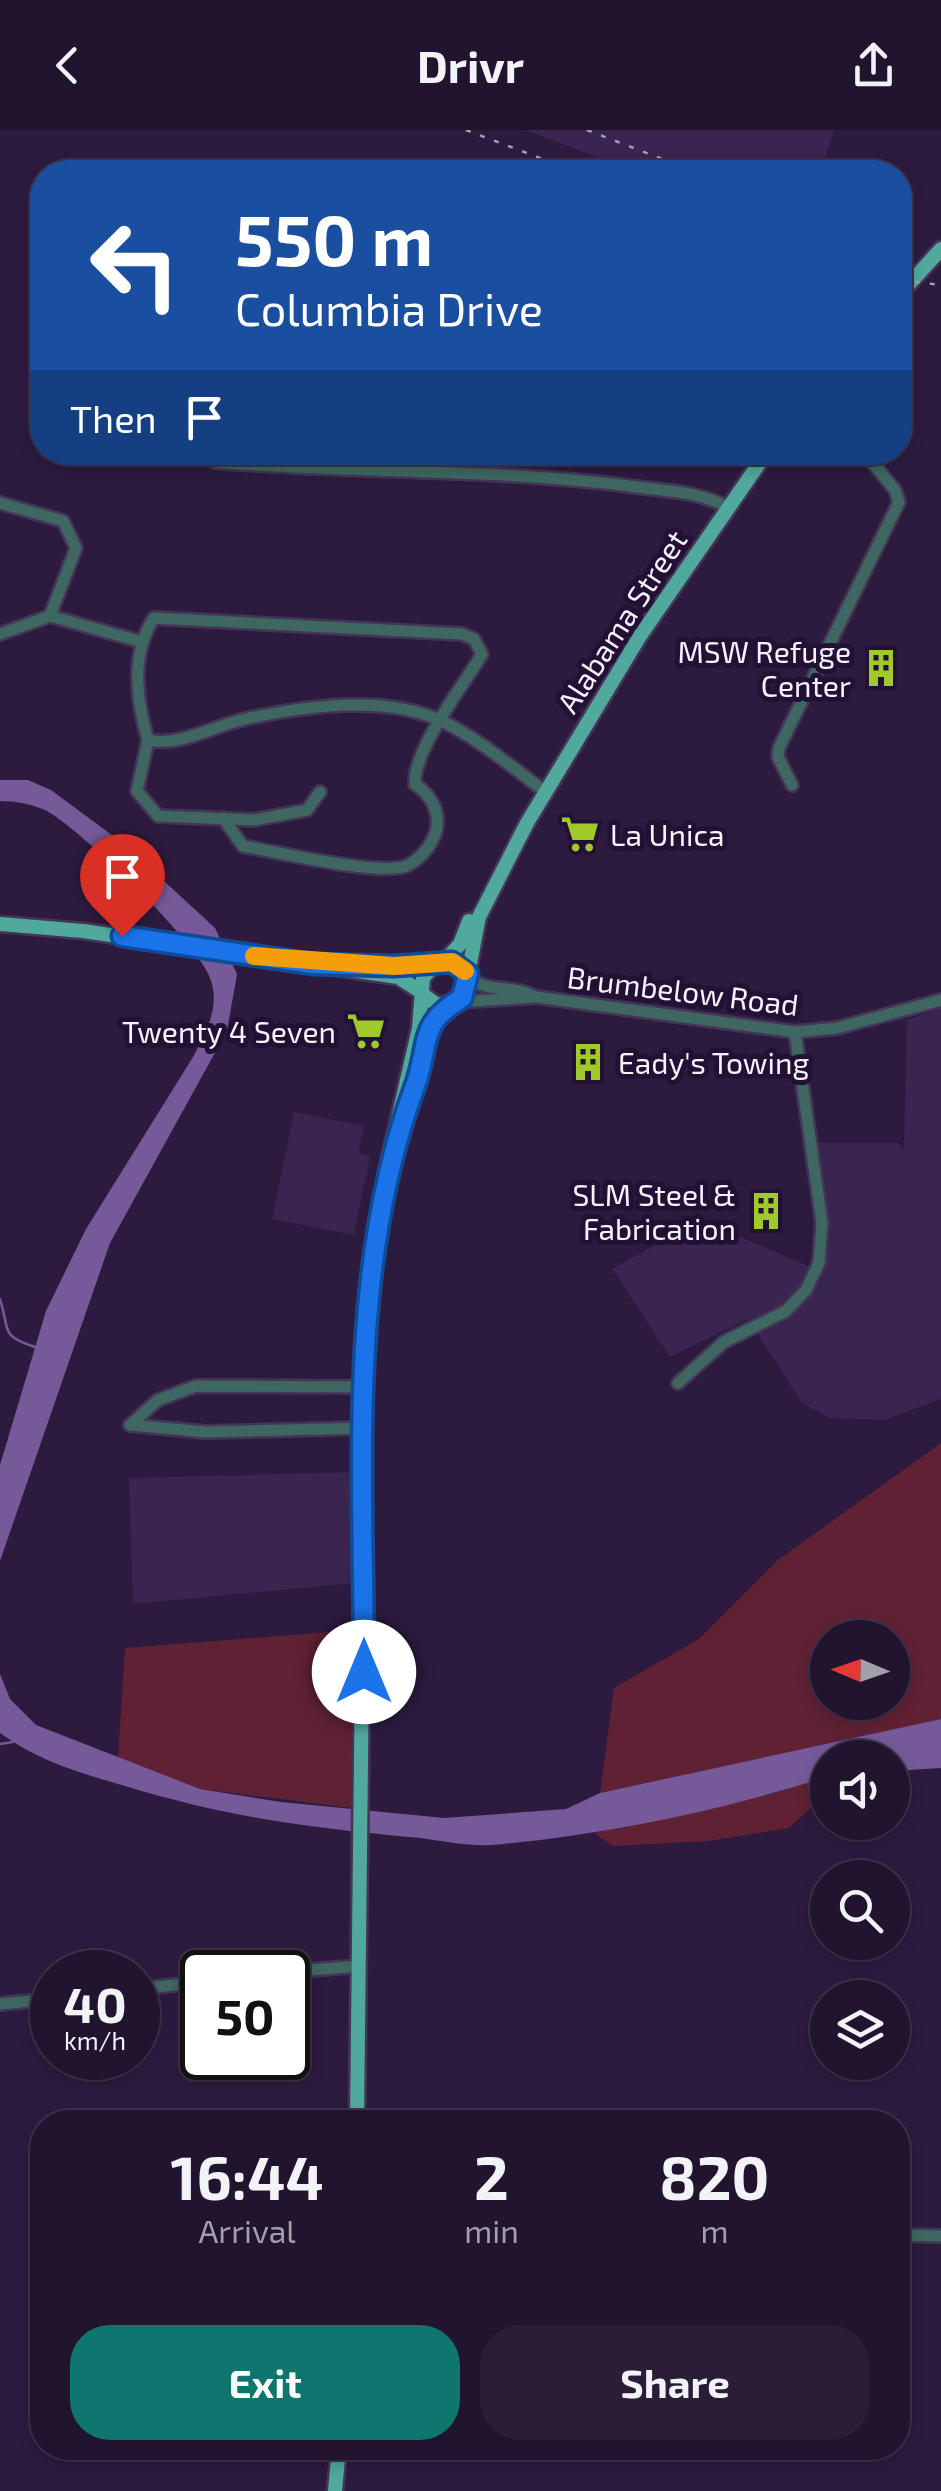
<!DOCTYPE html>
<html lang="en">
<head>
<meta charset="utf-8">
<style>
  body { margin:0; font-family:"Exo 2",sans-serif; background:#291d37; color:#f1f3f6; height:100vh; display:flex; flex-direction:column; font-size:38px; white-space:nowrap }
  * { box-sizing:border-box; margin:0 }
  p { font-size:32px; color:#a29eaa }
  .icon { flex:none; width:55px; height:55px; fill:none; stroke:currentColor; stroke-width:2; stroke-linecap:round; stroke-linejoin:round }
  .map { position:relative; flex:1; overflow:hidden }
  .panel { position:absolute; left:30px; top:1980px; width:880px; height:350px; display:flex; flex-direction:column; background:#21142f; border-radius:40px; box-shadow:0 5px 15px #0003,0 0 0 2px #3e334b }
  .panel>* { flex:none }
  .hud { position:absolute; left:30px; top:30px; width:882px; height:305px; border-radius:40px; box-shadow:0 5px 15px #0003,0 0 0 2px #3e334b; background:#1a4fa0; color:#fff; overflow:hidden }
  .needle { width:65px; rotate:272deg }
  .tools { position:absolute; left:810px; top:1490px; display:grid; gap:20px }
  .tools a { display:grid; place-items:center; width:100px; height:100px; border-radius:50%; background:#21142f; box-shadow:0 5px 15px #0003,0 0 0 2px #3e334b; font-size:50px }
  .speed { position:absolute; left:30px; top:1820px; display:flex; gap:20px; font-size:50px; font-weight:700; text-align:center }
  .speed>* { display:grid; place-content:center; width:130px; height:130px; border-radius:50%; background:#21142f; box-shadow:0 5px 15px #0003,0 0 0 2px #3e334b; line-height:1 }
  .speed small { font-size:25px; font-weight:400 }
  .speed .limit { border:5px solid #111; border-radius:15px; background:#fff; color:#111 }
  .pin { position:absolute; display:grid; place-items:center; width:85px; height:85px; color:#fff; margin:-102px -42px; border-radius:50% 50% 50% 0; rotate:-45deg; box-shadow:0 0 10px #0007 }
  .pin .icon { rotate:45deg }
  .me { position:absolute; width:110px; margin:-55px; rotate:0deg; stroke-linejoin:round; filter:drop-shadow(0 0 8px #0008) }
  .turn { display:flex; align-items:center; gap:35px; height:210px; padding:0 40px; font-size:45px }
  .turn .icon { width:130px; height:130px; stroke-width:2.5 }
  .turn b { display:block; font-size:70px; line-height:85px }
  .then { display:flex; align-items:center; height:95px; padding:0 40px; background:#0003; gap:20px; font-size:38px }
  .eta { display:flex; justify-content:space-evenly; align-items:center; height:170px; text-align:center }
  .eta b { font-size:60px; font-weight:700; line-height:70px }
  .button { display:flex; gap:20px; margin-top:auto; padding:20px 40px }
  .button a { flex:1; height:115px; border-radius:40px; background:#0f766e; color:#fff; font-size:40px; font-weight:700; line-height:115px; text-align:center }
  .button a+a { background:#291d37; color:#f1f3f6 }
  header { display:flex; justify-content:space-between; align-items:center; height:130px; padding:0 40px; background:#21142f; font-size:45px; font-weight:700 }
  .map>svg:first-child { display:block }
  .built { fill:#39254f }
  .green { fill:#602135; fill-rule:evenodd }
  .water { fill:#755998 }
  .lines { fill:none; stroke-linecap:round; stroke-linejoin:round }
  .stream { stroke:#755998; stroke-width:2.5 }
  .minor-casing { stroke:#443556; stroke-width:16 }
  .major-casing { stroke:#443556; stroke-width:19 }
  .minor { stroke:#3f6761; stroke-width:11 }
  .major { stroke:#51a99d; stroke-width:14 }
  .rail { stroke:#a79fb2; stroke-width:2.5; stroke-dasharray:5 10; stroke-linecap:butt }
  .route-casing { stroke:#114b97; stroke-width:25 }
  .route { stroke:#1a73e8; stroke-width:18 }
  .slow { stroke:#f59e0b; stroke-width:18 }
  .labels { text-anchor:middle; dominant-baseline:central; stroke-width:10; stroke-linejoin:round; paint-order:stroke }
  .street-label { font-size:30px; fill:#f6f3fc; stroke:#221134 }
  .poi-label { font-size:30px; fill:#f6f3fc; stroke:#221134; text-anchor:end }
</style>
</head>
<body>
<header><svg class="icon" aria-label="back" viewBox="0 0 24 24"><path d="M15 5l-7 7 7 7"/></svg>Drivr<svg class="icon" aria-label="share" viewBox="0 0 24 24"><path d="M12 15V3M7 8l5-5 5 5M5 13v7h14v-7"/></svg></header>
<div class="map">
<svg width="941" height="2361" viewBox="0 0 941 2361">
  <rect width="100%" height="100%" fill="#2c1b3f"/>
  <path class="built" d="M 525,0 L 834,0 L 821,42 L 637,42 Z
    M 941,878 L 941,1269 L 885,1290 L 829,1288 L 801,1272 L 748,1189 L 670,1227 L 612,1139 L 701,1090 L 822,1142 L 830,1103 L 817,1013 L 898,1013 L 904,1020 L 907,890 Z
    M 294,982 L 364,996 L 358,1023 L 370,1026 L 354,1105 L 272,1089 Z
    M 356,1342 L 355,1453 L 133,1474 L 129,1348 Z"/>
  <path class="green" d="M 941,1313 L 941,1589 L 600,1663 L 614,1558 L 699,1509 L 778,1430 ZM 828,1508 L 892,1508 L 892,1572 L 828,1572 Z
    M 356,1500 L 353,1678 L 200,1659 L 118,1628 L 125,1518 Z
    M 826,1647 L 814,1675 L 789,1698 L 709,1711 L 613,1716 L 594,1703 L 771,1664 Z"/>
  <path class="water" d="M 0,650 L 28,650 L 51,660 L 124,714 L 215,798 L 237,844 L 227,901 L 110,1113 L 0,1431 L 0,1335 L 46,1181 L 86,1099 L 193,927 C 206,902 221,876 210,848 C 199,814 79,697 45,680 C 31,674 15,671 0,671 Z
    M 0,1544 L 10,1569 L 36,1595 L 200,1659 L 281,1672 L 444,1688 L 566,1679 L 600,1663 L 941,1589 L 941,1638 L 893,1641 L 892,1628 L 828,1628 L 827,1647 C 719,1681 606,1705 492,1715 C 466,1717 436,1709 409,1707 C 304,1697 227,1687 125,1656 C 80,1643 38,1631 0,1603 Z"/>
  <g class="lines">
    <path class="stream" d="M 0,1169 C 10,1201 0,1206 35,1217
      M 0,1614 L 13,1612"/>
    <g class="minor-casing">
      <path id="minor" d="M 215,332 C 355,344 498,338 637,357 C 667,361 700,362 727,377
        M 0,373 L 63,391 L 76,418 L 50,486 L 0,504
        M 50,486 L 139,511
        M 148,610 C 136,570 131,523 154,488 L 462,504 L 474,509 L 482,524 C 463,556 413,620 415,654 C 431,665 441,682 436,701 C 432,715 420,730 406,736 C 377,746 278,722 243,716 L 223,688
        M 148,610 C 180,617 213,596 245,589 C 305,576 386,564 444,592 C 480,610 513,638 546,662
        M 148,610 L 137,661 L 158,686 L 254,690 L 307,680 L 320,662
        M 792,655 L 778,627 L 779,618 L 899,372 L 895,360 L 864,322
        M 468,847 C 488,864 513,854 536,867 L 795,902 L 837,898 L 941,870
        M 457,872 L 536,867
        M 678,1253 L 724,1212 L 786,1181 L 806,1160 L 819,1133 L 822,1093 L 795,902
        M 130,1295 L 158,1270 L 196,1256 L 365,1257
        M 130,1295 L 206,1302 L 365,1298
        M 286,1842 L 360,1836
        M 138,1859 L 202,1852
        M 0,1874 L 52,1869
        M 898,2105 L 941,2106"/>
    </g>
    <g class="major-casing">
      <path id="major" d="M 900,164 L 941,119
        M 0,794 L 83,801 L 398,847 L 420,861
        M 444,832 L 460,814 L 469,791
        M 378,835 L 434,835
        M 422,864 L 437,875 L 457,872 L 464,865 L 479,787 L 527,693 L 640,506 L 767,322
        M 407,974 L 430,895 L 447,875
        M 357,1992 L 366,1177 L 387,1037 L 419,898 L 423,848 L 434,835 L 444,832 L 457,834 L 468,844
        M 335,2361 L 339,2318"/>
    </g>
    <use href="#minor" class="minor"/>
    <use href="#major" class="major"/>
    <path class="rail" d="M 466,0 L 577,42
      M 587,0 L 696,42
      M 900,150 L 941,155"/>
  </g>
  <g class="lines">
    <g class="route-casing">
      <path id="route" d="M 122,806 L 312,834 L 394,836 L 452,832 L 468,844 L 462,868 C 417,895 431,911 415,956 C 346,1142 364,1346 364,1542"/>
    </g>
    <use href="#route" class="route"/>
    <path class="slow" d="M 254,826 L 394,836 L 452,832 L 465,841"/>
  </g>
  <defs>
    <g id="building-bare" transform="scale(3)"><path d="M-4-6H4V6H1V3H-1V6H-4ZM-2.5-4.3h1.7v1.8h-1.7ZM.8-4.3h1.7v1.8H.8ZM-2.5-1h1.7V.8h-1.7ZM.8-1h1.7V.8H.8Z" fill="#a0c92b" stroke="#221134" stroke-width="2.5" paint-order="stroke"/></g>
    <g id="supermarket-bare" transform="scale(3)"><path d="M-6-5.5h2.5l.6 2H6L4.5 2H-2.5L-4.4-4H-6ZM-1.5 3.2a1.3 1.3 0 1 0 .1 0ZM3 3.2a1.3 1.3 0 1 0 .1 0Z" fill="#a0c92b" stroke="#221134" stroke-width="2.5" paint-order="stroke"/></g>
  </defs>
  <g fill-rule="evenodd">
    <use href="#building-bare" x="881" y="538"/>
    <use href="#supermarket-bare" x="580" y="704"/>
    <use href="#supermarket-bare" x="366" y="901"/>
    <use href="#building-bare" x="588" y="932"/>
    <use href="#building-bare" x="766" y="1081"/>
  </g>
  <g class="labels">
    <g class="street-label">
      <text transform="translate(621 491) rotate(-57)">Alabama Street</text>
      <text transform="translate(683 860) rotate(7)">Brumbelow Road</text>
    </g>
    <g class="poi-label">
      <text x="851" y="521">MSW Refuge<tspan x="851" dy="34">Center</tspan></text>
      <text x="610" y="704" text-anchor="start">La Unica</text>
      <text x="336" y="901">Twenty 4 Seven</text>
      <text x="618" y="932" text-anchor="start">Eady's Towing</text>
      <text x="736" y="1064">SLM Steel &amp;<tspan x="736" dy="34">Fabrication</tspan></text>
    </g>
  </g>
</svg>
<div class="tools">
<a><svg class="needle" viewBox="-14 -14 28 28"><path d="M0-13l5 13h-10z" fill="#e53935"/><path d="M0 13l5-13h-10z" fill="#a29eaa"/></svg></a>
<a><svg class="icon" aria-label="sound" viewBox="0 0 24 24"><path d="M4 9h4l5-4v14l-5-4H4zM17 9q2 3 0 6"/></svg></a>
<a><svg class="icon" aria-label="search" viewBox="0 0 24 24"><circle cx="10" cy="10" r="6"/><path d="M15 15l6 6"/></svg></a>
<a><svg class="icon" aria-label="layers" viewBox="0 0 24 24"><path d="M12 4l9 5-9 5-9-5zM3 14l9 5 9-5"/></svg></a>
</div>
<div class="speed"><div>40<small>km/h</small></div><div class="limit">50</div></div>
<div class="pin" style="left:122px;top:806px;background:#d93025"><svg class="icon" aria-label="arrive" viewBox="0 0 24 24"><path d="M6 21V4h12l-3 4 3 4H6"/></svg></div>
<svg class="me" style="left:364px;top:1542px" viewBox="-20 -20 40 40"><circle r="19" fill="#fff"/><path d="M0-13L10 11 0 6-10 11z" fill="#1a73e8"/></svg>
<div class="hud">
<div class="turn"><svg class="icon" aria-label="left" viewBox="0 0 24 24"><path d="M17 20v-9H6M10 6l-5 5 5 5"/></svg><div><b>550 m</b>Columbia Drive</div></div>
<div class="then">Then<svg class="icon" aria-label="arrive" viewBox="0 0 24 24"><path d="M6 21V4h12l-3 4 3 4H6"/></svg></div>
</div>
<section class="panel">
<div class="eta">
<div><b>16:44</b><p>Arrival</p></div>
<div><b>2</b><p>min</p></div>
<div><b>820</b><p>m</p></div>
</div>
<div class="button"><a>Exit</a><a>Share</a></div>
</section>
</div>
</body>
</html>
